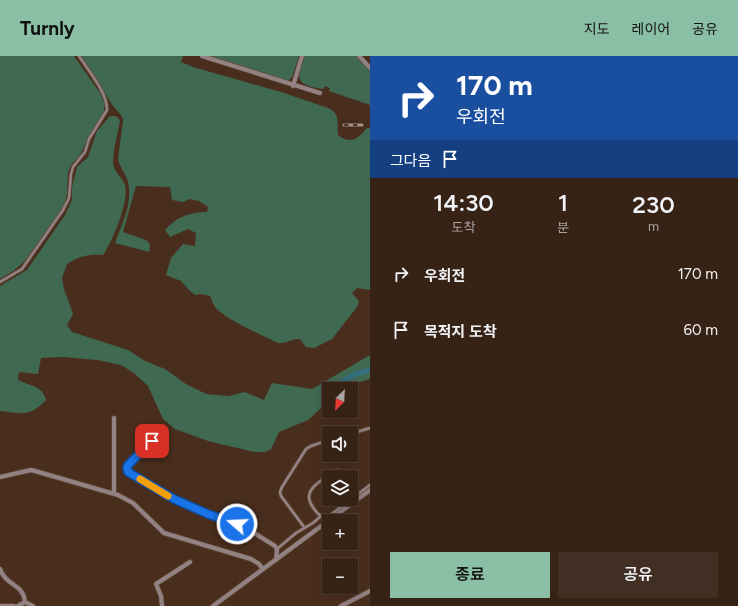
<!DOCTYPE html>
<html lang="ko">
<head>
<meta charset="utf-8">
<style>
  body { margin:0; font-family:Figtree,"Noto Sans KR",sans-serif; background:#422f23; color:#f1f3f6; height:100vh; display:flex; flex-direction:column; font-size:15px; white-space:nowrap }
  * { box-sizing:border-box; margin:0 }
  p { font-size:13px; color:#aaa4a1 }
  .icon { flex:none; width:22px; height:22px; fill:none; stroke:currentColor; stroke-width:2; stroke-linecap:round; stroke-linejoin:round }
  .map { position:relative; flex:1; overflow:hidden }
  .details { display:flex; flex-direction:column; background:#372216; width:368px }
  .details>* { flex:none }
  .top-card { background:#1a4fa0; color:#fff; overflow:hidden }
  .needle { width:26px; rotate:204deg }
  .tools { position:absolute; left:322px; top:326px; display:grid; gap:8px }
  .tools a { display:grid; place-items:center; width:36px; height:36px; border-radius:0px; background:#372216; box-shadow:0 2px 10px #0003,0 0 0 1px #513f35; font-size:20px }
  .pin { position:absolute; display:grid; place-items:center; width:34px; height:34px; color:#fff; margin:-17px; border-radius:8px; box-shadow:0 2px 6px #0006 }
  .me { position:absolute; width:44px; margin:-22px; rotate:289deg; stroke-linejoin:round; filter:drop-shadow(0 0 3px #0008) }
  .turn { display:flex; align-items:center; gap:14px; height:84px; padding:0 20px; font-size:18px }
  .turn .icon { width:52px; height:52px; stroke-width:2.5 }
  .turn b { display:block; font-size:28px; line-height:34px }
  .then { display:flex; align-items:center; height:38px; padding:0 20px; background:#0003; gap:8px; font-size:15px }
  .eta { display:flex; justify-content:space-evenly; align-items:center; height:68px; text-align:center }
  .eta b { font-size:24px; font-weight:600; line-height:28px }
  .action { display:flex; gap:8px; margin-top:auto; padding:8px 20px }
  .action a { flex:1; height:46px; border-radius:0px; background:#8abfa5; color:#111; font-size:16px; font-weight:600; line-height:46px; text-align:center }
  .action a+a { background:#422f23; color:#f1f3f6 }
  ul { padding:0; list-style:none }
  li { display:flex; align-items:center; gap:12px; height:56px; padding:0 20px }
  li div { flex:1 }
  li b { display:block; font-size:15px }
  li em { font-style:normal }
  header { display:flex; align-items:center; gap:24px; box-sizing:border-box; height:56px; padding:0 20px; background:#8abfa5; color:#111 }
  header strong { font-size:19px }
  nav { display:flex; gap:22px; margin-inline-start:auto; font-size:14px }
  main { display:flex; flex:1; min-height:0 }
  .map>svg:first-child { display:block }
  .green { fill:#406952 }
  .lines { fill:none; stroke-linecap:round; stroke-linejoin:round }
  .canal { stroke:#34707f; stroke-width:5 }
  .lane-casing { stroke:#654b3c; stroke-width:4 }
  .street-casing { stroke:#654b3c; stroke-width:5.5 }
  .lane { stroke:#938283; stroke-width:2.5 }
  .street { stroke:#938283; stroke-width:4 }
  .rail-casing { stroke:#ab968a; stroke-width:3 }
  .rail { stroke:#261a12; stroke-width:1.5; stroke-dasharray:4.5; stroke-linecap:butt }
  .route-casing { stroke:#114b97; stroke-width:10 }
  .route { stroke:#1a73e8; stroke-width:7 }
  .slow { stroke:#f59e0b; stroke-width:7 }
</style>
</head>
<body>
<header>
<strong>Turnly</strong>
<nav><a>지도</a><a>레이어</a><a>공유</a></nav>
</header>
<main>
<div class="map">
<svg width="370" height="550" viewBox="0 0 370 550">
  <rect width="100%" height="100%" fill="#492e1d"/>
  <path class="green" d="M 0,0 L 74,0 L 100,37 L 105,48 L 103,58 L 91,77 L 80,99 L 71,109 L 68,117 L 67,137 L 65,147 L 59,158 L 24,206 L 12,216 L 0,223 Z
    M 81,0 L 183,0 L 181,6 L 193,11 L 281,36 L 328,52 C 342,59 336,66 338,79 C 351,89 357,83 367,72 L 370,72 L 370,234 L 357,232 L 352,237 L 359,245 L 357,251 L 332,283 L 314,292 L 306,291 L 300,283 C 292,282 287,288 278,287 C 262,279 231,266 218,254 C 214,251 212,245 210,240 L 201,238 L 195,239 L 189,234 L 181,225 L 166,219 L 171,202 L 183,188 L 195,190 L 196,177 L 188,173 L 170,181 L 165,174 C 176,161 190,156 207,156 L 208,151 L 199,145 L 190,143 L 183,146 L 172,144 L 170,131 L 136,130 L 123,176 L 146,184 L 150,188 L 149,196 L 115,187 C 122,168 133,147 128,126 C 126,118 120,112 118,103 L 123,64 L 121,59 L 113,50 Z
    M 209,0 L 299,0 L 292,21 L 288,25 Z
    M 305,0 L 357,0 L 370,14 L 370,49 L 329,35 L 330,32 L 325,30 L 323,33 C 315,32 298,30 299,18 C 299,12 303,6 305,0 Z
    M 110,60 L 116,60 L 120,64 C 118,77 113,94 113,107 C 114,116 122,121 125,129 C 129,146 113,184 103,199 C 88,198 80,200 67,208 L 62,222 L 64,233 L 73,258 L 67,269 L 72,276 L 128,294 L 145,305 L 165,313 L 186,328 L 206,338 L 229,340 L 245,336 L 264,344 L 272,327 L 312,333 L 370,299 L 370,323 L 359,326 L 348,333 L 329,333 L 329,345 L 308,364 L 279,376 L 271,393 L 265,396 L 254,396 L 208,385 L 175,373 L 163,363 L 148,330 L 134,317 L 121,309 L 97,304 L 63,301 L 41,302 L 38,318 L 19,316 L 18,324 C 30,330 43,330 46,344 C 29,362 22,357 0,355 L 0,230 L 27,214 L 65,159 L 72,144 L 72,131 L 77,111 L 88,101 L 97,75 Z"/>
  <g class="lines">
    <path class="canal" d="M 337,329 L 353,319 L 370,314"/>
    <g class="lane-casing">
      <path id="lane" d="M 0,226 L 22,213 L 63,154 L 69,142 L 71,118 L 73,111 L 85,96 L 89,83 L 107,54 C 108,38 88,14 79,0
        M 351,378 L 370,372
        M 337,414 C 326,422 302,432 311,448 C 314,453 316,457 321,460 L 329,460 L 370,429
        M 130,418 C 127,415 127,412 129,409 L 152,385
        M 304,471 L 281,440 L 280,436 L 282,431 L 306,393 L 311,390 L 329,384
        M 277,493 L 296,477 L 313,467 L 321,460"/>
    </g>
    <g class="street-casing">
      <path id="street" d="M 202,0 L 320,37
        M 359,0 L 370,12
        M 293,30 L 302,0
        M 114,362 L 114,438
        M 130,418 L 174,443 L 208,458 L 248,473 L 275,490 L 277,493 L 276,504
        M 0,421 L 31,414 L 35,415 L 118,439 L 133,447 L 164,477 L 251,503 L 259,508 L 263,513
        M 0,513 C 7,531 23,527 25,546
        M 1,550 L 14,550
        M 18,550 L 25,546 L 33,550
        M 162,550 L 161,540 L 156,528 L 190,506
        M 213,550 L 370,434
        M 341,550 L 370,535"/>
    </g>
    <use href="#lane" class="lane"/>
    <use href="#street" class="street"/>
    <g class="rail-casing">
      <path id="rail" d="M 344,69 L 362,69"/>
    </g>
    <use href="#rail" class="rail"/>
  </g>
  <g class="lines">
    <g class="route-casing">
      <path id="route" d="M 152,385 L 128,409 L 127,412 L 128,416 L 174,443 L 208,458 L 237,468"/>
    </g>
    <use href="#route" class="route"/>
    <path class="slow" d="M 140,423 L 168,440"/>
  </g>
</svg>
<div class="tools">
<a><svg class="needle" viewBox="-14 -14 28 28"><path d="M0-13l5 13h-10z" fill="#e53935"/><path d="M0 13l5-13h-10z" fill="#aaa4a1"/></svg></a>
<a><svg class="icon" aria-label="sound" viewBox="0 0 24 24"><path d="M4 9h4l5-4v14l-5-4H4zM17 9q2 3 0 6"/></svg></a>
<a><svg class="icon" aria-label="layers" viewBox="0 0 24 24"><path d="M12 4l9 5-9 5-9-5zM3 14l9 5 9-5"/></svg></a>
<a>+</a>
<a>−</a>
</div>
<div class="pin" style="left:152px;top:385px;background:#d93025"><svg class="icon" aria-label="arrive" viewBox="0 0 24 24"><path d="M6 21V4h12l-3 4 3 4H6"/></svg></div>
<svg class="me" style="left:237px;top:468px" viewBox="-20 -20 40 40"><circle r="17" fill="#1a73e8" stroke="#fff" stroke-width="3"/><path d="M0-11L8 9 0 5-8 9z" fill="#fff"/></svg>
</div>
<section class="details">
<div class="top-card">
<div class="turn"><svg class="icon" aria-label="right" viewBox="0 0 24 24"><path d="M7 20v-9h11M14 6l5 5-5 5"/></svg><div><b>170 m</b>우회전</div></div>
<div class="then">그다음<svg class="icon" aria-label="arrive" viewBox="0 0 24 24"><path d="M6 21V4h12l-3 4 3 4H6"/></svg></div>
</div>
<div class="eta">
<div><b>14:30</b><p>도착</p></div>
<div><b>1</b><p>분</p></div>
<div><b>230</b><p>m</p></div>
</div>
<ul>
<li><svg class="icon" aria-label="right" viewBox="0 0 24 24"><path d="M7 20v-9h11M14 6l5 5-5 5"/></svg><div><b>우회전</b></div><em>170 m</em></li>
<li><svg class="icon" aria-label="arrive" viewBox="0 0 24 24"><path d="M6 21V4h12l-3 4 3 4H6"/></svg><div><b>목적지 도착</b></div><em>60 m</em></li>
</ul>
<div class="action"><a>종료</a><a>공유</a></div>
</section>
</main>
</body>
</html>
